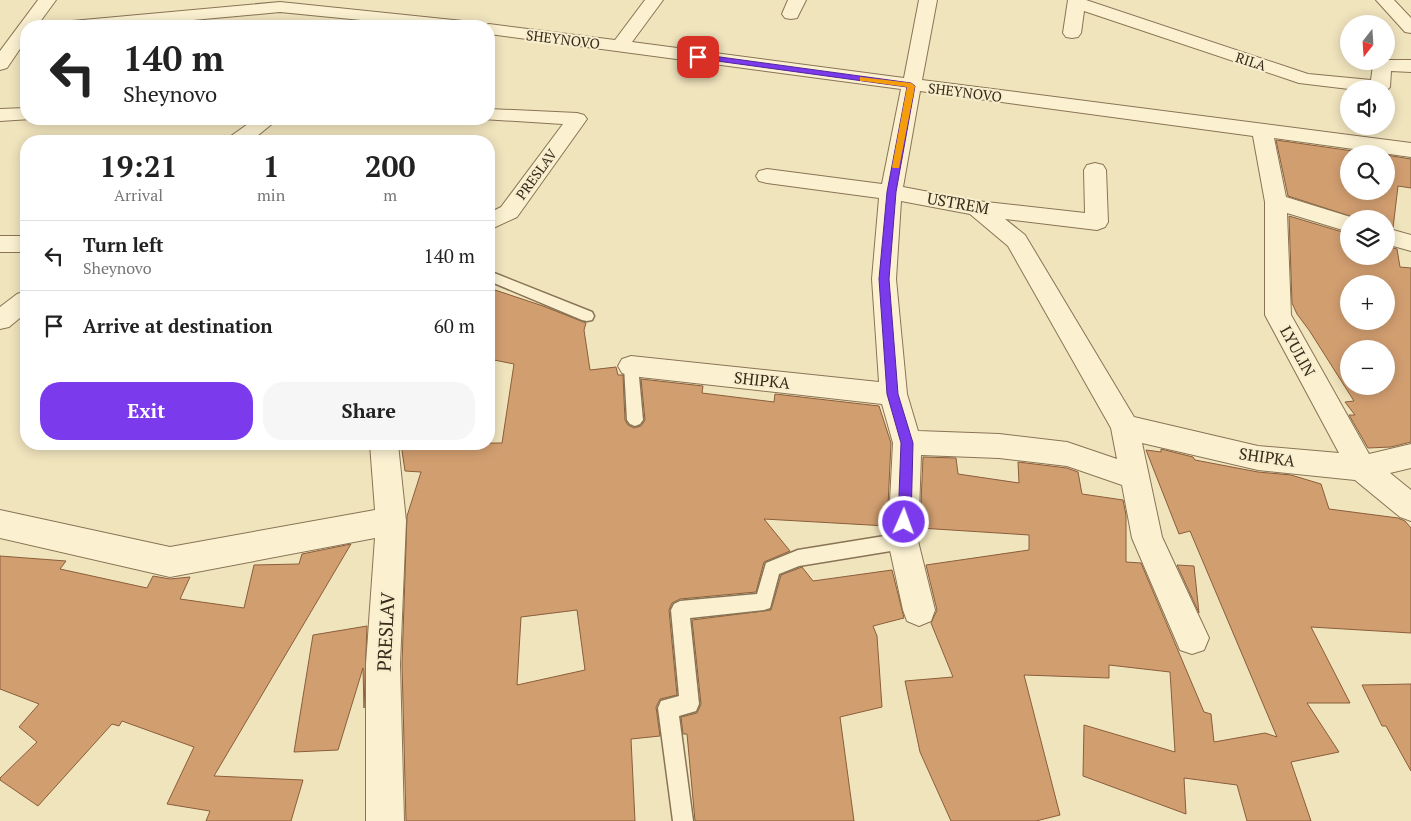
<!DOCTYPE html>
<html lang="en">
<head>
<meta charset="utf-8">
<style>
  body { margin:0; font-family:"PT Serif",serif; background:#f6f6f6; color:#222; height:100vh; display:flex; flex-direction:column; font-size:19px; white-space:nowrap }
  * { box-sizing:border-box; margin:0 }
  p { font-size:16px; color:#767676 }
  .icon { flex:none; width:28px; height:28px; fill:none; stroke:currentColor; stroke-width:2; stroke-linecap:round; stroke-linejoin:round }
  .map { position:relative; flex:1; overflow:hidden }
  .side { position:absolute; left:20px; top:135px; width:475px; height:315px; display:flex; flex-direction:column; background:#fff; border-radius:20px; box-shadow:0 2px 12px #0003 }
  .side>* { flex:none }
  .banner { position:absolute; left:20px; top:20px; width:475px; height:105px; border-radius:20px; box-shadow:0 2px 12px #0003; background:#fff; color:#222; overflow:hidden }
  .needle { width:32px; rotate:197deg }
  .tools { position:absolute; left:1340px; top:15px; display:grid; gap:10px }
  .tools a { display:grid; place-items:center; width:55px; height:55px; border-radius:50%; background:#fff; box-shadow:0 2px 12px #0003; font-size:25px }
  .pin { position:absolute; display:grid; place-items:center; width:42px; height:42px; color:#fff; margin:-21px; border-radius:10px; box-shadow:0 2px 8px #0006 }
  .me { position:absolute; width:55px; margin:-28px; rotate:2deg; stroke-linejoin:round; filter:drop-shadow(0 0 4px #0008) }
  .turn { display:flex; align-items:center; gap:18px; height:105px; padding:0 20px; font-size:22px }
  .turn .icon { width:65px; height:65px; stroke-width:2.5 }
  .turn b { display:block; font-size:35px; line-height:42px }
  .eta { display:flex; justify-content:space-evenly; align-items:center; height:85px; text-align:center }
  .eta b { font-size:30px; font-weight:700; line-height:35px }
  .primary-button { display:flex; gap:10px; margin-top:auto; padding:10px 20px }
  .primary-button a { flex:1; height:58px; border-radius:20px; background:#7c3aed; color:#fff; font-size:20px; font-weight:700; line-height:58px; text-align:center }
  .primary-button a+a { background:#f6f6f6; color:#222 }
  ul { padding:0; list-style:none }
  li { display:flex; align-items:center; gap:15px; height:70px; padding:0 20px; border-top:1px solid #e0e0e0 }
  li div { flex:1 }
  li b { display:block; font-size:19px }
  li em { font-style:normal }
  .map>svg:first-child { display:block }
  .building { fill:#d19e70; stroke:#8a5e3a; fill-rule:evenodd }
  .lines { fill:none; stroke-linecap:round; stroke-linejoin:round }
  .lane-casing { stroke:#897455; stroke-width:3 }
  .street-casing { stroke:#897455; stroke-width:2 }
  .lane { fill:#fbf1d1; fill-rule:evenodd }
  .street { fill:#fbf1d1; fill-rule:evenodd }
  .route { fill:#7c3aed; stroke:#51269a }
  .slow { fill:#f59e0b }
  .labels { text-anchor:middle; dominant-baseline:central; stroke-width:4; stroke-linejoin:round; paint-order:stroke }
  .far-street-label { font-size:14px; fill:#382a1b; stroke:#f7eecd }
  .street-label { font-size:16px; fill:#382a1b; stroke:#f7eecd }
  .near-street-label { font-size:19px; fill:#382a1b; stroke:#f7eecd }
</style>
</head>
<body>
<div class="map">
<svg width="1411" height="821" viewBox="0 0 1411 821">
  <rect width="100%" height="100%" fill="#f0e4bd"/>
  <path class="building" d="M 1276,140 L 1374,154 L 1349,154 L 1349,191 L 1386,191 L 1386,155 L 1411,159 L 1411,188 L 1398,186 L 1393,228 L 1386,226 L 1386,219 L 1359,219 L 1288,196 Z
    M 1289,216 L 1349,234 L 1349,256 L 1386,256 L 1386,246 L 1397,249 L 1400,267 L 1411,268 L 1411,442 L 1391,447 L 1368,448 L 1349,415 L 1355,415 L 1345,402 L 1354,401 L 1309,330 L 1297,314 L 1292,303 ZM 1349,284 L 1386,284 L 1386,321 L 1349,321 ZM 1349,349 L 1386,349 L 1386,386 L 1349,386 Z
    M 489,288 L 543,306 L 586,323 L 584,330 L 590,370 L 616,367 L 618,375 L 623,375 L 625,420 L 628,425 L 634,428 L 641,426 L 645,420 L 641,379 L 703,386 L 702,393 L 774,402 L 775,394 L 879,406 L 891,443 L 887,526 L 764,519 L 790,551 L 764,562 L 756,592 L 680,599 L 672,603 L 669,610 L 677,695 L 660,699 L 656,707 L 660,736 L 631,739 L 635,821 L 406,821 L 402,664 L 407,516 L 421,472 L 405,471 L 401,444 L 502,443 L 514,364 L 489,359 ZM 577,610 L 585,670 L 517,685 L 521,617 Z
    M 1161,449 L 1193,457 L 1195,460 L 1258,472 L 1291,475 L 1321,484 L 1329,509 L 1398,518 L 1405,521 L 1411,528 L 1411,633 L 1311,627 L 1350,703 L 1307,703 L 1339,752 L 1291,762 L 1311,821 L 1247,821 L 1237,785 L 1184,778 L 1186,814 L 1083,776 L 1084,725 L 1175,752 L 1170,672 L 1109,665 L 1109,678 L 1024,675 L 1060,815 L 1036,821 L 951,821 L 920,752 L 905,681 L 953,677 L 931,623 L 937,610 L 926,565 L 1029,550 L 1029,535 L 920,528 L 923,457 L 956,458 L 958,474 L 1019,483 L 1018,462 L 1067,468 L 1078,472 L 1082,494 L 1123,500 L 1126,515 L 1126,562 L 1141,563 L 1204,712 L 1211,714 L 1214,742 L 1265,733 L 1277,737 L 1190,531 L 1179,534 L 1146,450 L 1161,452 Z
    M 351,544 L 214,776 L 303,780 L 291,821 L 206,821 L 210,811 L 167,804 L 194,747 L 122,721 L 119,726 L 112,724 L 38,806 L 0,780 L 0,778 L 37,742 L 19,727 L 39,704 L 0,689 L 0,556 L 66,561 L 60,569 L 147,588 L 153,576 L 170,579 L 190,577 L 180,599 L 244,608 L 254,565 L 299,564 L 302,554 Z
    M 1177,565 L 1194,566 L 1199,613 Z
    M 802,567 L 813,581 L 892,570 L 904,618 L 873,626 L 877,636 L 882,707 L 840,717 L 854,821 L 695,821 L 687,734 L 683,734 L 681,717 L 697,713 L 701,704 L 692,620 L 771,610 L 781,575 Z
    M 367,626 L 364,708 L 363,668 L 338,750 L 294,752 L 313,635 Z
    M 1411,684 L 1411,771 L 1386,726 L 1382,726 L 1362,685 Z"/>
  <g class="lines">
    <g class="lane-casing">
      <path id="lane" d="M 489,271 L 592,312 L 594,316 L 592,320 L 587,321 L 582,320 L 489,281 Z
        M 631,360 L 636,362 L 638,366 L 643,420 L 640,424 L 635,426 L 630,424 L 627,420 L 624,366 L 626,362 Z
        M 903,533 L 909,536 L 911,541 L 909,546 L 903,549 L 799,566 L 779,574 L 770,608 L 764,610 L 690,618 L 699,704 L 696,711 L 679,716 L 693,821 L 673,821 L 658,708 L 661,701 L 679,696 L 671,610 L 674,604 L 680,601 L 757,594 L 766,563 L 798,550 Z"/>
    </g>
    <g class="street-casing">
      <path id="street" d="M 38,0 L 56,0 L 37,26 L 26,26 L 26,40 L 7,68 L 0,70 L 0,51 Z
        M 645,0 L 663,0 L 632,42 L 904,78 L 919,0 L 937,0 L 922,80 L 1411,143 L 1411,157 L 1274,138 L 1286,197 L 1357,219 L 1349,219 L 1349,232 L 1287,213 L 1291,315 L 1369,454 L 1411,444 L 1411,468 L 1390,473 L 1411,490 L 1411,521 L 1400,517 L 1355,480 L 1258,470 L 1142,443 L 1162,537 L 1209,638 L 1204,650 L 1192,654 L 1180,650 L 1132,538 L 1122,485 L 1067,466 L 999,458 L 921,455 L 918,541 L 935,610 L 931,621 L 919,626 L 907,621 L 903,610 L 888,541 L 893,443 L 882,404 L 631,376 L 622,373 L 618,366 L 622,359 L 631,356 L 879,382 L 872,279 L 879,198 L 767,183 L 759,181 L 756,176 L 759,171 L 767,169 L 882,184 L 901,89 L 489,34 L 489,26 L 482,26 L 489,24 L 615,40 ZM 920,91 L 1253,136 L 1265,202 L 1265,315 L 1339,453 L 1258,446 L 1134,417 L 1025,235 L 1005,219 L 1097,230 L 1105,227 L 1108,222 L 1106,170 L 1103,165 L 1095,163 L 1087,165 L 1084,170 L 1085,213 L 977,201 L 903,187 ZM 901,201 L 970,214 L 1008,246 L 1111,428 L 1117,459 L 1067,442 L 999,434 L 918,431 L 907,394 L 896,279 Z
        M 788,0 L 806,0 L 797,18 L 791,19 L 785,18 L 782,14 Z
        M 1068,0 L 1086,0 L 1308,74 L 1371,80 L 1373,65 L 1375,61 L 1386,61 L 1386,60 L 1411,60 L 1411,72 L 1391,71 L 1390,87 L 1386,91 L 1386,89 L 1349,89 L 1299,83 L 1084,11 L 1081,33 L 1078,37 L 1072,38 L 1066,37 L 1063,33 Z
        M 1376,0 L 1394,0 L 1411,18 L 1411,33 L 1405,32 Z
        M 280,2 L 463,21 L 469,22 L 472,26 L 422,26 L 280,12 L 127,26 L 63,26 L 66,22 L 72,21 Z
        M 26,108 L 26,119 L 31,119 L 0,121 L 0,109 Z
        M 489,109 L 577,113 L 584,115 L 587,119 L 517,217 L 489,230 L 489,213 L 501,207 L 563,124 L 482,119 L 489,119 Z
        M 255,119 L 278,119 L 251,141 L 228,141 L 231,136 Z
        M 1386,228 L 1411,235 L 1411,251 L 1386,244 Z
        M 0,236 L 26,236 L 26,252 L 0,252 Z
        M 26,291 L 26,313 L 9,327 L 0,329 L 0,307 L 17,294 Z
        M 370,444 L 398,444 L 406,521 L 400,664 L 404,821 L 366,821 L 366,664 L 375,538 L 170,577 L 0,538 L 0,510 L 170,547 L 375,510 Z"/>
    </g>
    <use href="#lane" class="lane"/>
    <use href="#street" class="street"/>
  </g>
  <path class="route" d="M 698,54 L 911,83 L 915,86 L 896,192 L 889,279 L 898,394 L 913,443 L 911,522 L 909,526 L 904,527 L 900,526 L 898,522 L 901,443 L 887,394 L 879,279 L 887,192 L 907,87 L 695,58 L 694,57 Z"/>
  <path class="slow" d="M 860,77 L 911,83 L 915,86 L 899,168 L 893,168 L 892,167 L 907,87 L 863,81 L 860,81 Z"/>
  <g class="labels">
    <g class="far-street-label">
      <text transform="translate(563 39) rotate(7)">SHEYNOVO</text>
      <text transform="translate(1251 61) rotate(18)">RILA</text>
      <text transform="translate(965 92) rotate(7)">SHEYNOVO</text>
      <text transform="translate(536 174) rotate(-54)">PRESLAV</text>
    </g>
    <g class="street-label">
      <text transform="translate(958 203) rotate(10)">USTREM</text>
      <text transform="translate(1298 351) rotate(61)">LYULIN</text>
      <text transform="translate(762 380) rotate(6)">SHIPKA</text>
      <text transform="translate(1267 457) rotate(8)">SHIPKA</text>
    </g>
    <g class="near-street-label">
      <text transform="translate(385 632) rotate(-87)">PRESLAV</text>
    </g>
  </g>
</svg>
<div class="tools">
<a><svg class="needle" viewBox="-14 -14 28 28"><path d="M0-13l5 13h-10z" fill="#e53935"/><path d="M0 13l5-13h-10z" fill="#767676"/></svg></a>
<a><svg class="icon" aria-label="sound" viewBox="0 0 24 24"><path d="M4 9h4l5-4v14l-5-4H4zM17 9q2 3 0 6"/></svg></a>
<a><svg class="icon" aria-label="search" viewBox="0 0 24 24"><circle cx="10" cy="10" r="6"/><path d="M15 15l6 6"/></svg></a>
<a><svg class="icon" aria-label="layers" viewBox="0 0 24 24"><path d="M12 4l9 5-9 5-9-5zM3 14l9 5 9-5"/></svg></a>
<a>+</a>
<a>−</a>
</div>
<div class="pin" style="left:698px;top:57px;background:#d93025"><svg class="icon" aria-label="arrive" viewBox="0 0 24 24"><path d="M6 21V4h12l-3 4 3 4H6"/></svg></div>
<svg class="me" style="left:904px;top:522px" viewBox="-20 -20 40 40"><circle r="17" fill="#7c3aed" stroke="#fff" stroke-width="3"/><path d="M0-11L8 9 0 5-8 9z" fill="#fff"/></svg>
<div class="banner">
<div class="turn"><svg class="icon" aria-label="left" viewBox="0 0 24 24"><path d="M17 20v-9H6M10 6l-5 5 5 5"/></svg><div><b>140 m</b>Sheynovo</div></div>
</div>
<section class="side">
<div class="eta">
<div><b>19:21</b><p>Arrival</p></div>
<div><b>1</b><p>min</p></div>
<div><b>200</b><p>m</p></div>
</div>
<ul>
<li><svg class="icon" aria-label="left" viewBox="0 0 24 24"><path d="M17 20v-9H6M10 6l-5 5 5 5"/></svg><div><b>Turn left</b><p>Sheynovo</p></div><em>140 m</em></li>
<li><svg class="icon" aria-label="arrive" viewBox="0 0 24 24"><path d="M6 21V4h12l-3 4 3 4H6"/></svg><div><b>Arrive at destination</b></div><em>60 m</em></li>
</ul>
<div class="primary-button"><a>Exit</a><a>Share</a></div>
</section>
</div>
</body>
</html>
